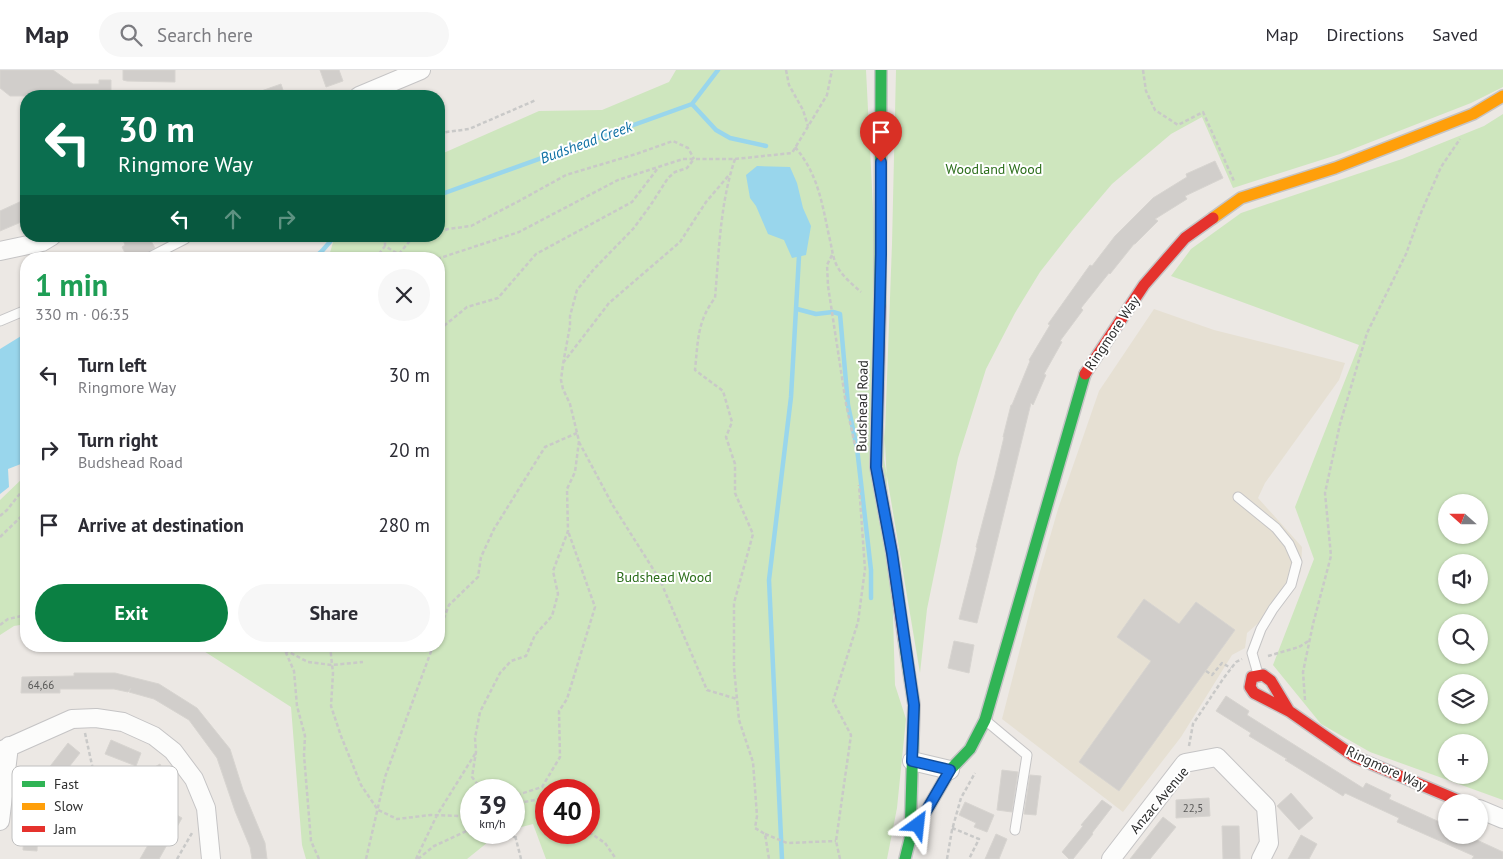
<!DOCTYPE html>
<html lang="en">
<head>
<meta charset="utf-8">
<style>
  body { margin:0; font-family:"PT Sans",sans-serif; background:#f7f7f7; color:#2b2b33; height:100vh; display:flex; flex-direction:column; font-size:19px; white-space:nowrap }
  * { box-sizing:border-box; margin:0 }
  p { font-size:16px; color:#7c7c81 }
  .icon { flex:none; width:28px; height:28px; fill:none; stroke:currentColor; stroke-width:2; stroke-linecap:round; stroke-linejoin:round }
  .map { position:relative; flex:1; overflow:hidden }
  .drawer { position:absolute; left:20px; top:182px; width:425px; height:400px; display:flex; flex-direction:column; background:#fff; border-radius:20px; box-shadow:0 1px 4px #0004 }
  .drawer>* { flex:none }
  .hud { position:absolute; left:20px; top:20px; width:425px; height:152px; border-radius:20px; box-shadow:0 1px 4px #0004; background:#0b6e4f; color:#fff; overflow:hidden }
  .needle { width:32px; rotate:291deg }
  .tools { position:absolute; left:1438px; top:424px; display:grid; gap:10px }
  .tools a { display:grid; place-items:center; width:50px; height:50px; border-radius:50%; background:#fff; box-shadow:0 1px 4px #0004; font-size:25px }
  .speed { position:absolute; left:460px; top:709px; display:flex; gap:10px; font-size:25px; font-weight:700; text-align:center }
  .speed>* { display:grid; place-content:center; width:65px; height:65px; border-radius:50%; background:#fff; box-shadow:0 1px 4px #0004; line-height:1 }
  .speed small { font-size:12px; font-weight:400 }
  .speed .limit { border:8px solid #d22; background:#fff; color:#111 }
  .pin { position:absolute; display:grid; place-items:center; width:42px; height:42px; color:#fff; margin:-51px -21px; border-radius:50% 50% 50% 0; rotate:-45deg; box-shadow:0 0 5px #0007 }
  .pin .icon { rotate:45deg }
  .me { position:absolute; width:55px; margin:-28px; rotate:30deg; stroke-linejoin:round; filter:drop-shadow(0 0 4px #0008) }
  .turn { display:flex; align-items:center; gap:18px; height:105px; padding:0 15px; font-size:22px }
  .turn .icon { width:65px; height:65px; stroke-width:2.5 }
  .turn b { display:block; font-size:35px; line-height:42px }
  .lanes { display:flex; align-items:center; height:48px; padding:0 15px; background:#0003; justify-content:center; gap:25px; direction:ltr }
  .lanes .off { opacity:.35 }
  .round { display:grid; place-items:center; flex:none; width:52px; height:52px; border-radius:26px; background:#f7f7f7 }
  .headline { display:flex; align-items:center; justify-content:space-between; height:85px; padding:0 15px }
  h1 { font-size:30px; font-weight:700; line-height:38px; color:#1e9e55 }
  .action { display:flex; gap:10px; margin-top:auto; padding:10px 15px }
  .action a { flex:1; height:58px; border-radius:30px; background:#0b8043; color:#fff; font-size:20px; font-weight:700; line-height:58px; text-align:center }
  .action a+a { background:#f7f7f7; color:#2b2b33 }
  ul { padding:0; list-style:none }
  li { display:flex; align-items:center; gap:15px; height:75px; padding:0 15px }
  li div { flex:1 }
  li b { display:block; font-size:19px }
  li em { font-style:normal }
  header { display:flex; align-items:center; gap:30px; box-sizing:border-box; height:70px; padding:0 25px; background:#fff; border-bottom:1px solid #e1e1e2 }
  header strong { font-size:24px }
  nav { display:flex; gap:28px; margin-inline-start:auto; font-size:18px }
  .search { width:350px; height:45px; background:#f7f7f7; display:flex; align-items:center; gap:12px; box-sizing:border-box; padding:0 18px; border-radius:28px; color:#7c7c81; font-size:19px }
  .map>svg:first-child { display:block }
  .education { fill:#e6e0d3 }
  .green { fill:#cee6be; fill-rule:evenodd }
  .water { fill:#99d6ec }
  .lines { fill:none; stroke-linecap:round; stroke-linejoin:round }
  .stream { stroke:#99d6ec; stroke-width:4.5 }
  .building { fill:#d1cecb; stroke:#d7d4d0 }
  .lane-casing { stroke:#c5c4c5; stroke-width:11 }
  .street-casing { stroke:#c5c4c5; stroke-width:20 }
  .fast-casing { stroke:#c5c4c5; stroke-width:14 }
  .slow-casing { stroke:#c5c4c5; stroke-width:14 }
  .jam-casing { stroke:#c5c4c5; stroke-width:14 }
  .path { stroke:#c9c9c8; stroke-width:2.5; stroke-dasharray:4 2.5; stroke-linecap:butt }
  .lane { stroke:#fcfcfb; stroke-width:9 }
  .street { stroke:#fcfcfb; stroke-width:18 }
  .fast { stroke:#30b455; stroke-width:11 }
  .slow { stroke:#ff9f0a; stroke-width:11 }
  .jam { stroke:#e5322d; stroke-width:11 }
  .route-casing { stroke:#114b97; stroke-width:12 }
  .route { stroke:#1a73e8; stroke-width:9 }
  .labels { text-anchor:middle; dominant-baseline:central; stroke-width:4; stroke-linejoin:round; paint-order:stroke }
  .number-label { font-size:11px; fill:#585857 }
  .park-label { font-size:14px; fill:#2c6e1b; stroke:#fff }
  .street-label { font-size:14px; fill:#2e2e2e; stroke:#fff }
  .water-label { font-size:15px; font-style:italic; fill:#0d6fa3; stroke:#fff }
  .key { fill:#fff; stroke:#c0c0c0; stroke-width:1 }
  .key-label { font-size:14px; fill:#2e2e2e }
</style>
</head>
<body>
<header>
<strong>Map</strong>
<div class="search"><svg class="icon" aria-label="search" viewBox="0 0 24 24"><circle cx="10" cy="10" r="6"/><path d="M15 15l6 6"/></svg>Search here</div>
<nav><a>Map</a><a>Directions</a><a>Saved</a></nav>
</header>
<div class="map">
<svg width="1503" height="789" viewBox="0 0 1503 789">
  <rect width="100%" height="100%" fill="#ece8e4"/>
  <path class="education" d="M 1154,239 L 1214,260 L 1345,293 L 1339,310 L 1265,413 L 1258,428 L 1302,477 L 1301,501 L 1289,526 L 1247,563 L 1245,578 L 1232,585 L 1181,667 L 1123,742 L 1002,649 L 1039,505 L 1058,439 L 1099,321 Z"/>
  <path class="green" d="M 676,0 L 866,0 L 892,511 L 895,615 L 906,649 L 897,738 L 887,789 L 546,789 L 533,754 L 514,759 L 514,720 L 471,720 L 471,762 L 503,763 L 498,764 L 467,789 L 306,789 L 302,775 L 291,637 L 196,576 L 439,576 L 439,189 L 328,189 L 335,166 L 439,166 L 439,85 L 539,41 L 602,40 L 669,12 ZM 546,720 L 589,720 L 589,762 L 546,762 Z
    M 896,0 L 1503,0 L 1503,17 L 1471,33 L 1340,84 L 1233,118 L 1202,47 L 1171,64 L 1112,114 L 1072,161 L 1040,202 L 1015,243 L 986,299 L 958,388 L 927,539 L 920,603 L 884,389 L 892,174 Z
    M 1503,44 L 1503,730 L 1370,682 L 1321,654 L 1273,595 L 1314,489 L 1295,437 L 1359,275 L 1171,206 L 1191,179 L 1241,143 L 1402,89 L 1484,56 ZM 1446,432 L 1479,432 L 1479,465 L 1446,465 ZM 1446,492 L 1479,492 L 1479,525 L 1446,525 ZM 1446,552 L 1479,552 L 1479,585 L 1446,585 ZM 1446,612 L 1479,612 L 1479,645 L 1446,645 ZM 1446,672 L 1479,672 L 1479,705 L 1446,705 Z
    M 26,405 L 26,554 L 14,556 L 0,565 L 0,430 Z"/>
  <path class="water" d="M 757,96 L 790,97 L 797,113 L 803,138 L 811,156 L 806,185 L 792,188 L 784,170 L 768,164 L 756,136 L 750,128 L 746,105 Z
    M 26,263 L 26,392 L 8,399 L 9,417 L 0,424 L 0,279 Z"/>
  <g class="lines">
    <path class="stream" d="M 692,34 L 716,60 L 730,68 L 766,76
      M 439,125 L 692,34 L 718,0
      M 313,189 L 322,181 L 335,166
      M 797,239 L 816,244 L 833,242 L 840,244 L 848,335 L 857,378 L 871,500 L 871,528
      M 782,789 L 769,510 L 791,327 L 799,186"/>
  </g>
  <path class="building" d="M 0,0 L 53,0 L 73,14 L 99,14 L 99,10 L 111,10 L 111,26 L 10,26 L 0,18 Z
    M 123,0 L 175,0 L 175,12 L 127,11 L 123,10 Z
    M 320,0 L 339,0 L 343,11 L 326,17 Z
    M 281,14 L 285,26 L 250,26 L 250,25 Z
    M 1215,91 L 1223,108 L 1185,126 L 1187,129 L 1155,149 L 1158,151 L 1135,174 L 1134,174 L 1110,204 L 1109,203 L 1081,238 L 1083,240 L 1060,271 L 1062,272 L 1044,304 L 1046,305 L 1033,335 L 1031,333 L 977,553 L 959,549 L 977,478 L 976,477 L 995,405 L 1004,367 L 1003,367 L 1011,335 L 1012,335 L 1030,291 L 1029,290 L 1050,255 L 1048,254 L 1090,195 L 1092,196 L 1115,166 L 1153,128 L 1187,107 L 1186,104 Z
    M 26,129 L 26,150 L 0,161 L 0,141 Z
    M 131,166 L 142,166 L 145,171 L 150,169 L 155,178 L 136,189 L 128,189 L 122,177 L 125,175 L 123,170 Z
    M 1144,529 L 1179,554 L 1196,532 L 1235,560 L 1119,721 L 1079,692 L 1151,591 L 1117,567 Z
    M 954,571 L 974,575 L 969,603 L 948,598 Z
    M 74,603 L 115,603 L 159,614 L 197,638 L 230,679 L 243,720 L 265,773 L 267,789 L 252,789 L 250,777 L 235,741 L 217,688 L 189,650 L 154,629 L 129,622 L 131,618 L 128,622 L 114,619 L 60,619 L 60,623 L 21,623 L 22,607 L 74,606 Z
    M 1226,626 L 1249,641 L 1247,645 L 1363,718 L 1366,713 L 1391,725 L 1389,729 L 1446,755 L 1446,765 L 1466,765 L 1503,782 L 1503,789 L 1472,789 L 1474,786 L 1397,752 L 1399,748 L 1345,723 L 1343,726 L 1285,690 L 1287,689 L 1249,666 L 1251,663 L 1216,641 Z
    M 111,670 L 141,683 L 136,696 L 105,684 Z
    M 68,673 L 80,683 L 40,734 L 28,725 Z
    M 160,694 L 174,723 L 160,729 L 146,702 Z
    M 1002,700 L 1018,702 L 1012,742 L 997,740 Z
    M 1030,705 L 1041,706 L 1036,745 L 1024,744 Z
    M 1291,723 L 1313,748 L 1299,760 L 1277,736 Z
    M 1209,728 L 1210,746 L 1176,748 L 1176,730 Z
    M 1102,730 L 1112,737 L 1092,763 L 1093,764 L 1073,789 L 1069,789 L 1062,782 L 1083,756 L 1081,755 Z
    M 965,732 L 994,745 L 987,762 L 974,757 L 976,753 L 959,745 Z
    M 168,740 L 182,748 L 159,789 L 140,789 Z
    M 1163,747 L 1176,757 L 1150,789 L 1130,789 Z
    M 25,748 L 38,750 L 37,781 L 23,780 Z
    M 1222,756 L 1239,756 L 1240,789 L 1223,789 Z
    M 996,764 L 1007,769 L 999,789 L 985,789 Z
    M 1301,765 L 1317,774 L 1309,789 L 1288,789 Z"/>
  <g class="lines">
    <g class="lane-casing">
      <path id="lane" d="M 146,189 L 185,169
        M 0,251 L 26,240
        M 1238,427 L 1276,458 L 1289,474 L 1297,492 L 1291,515 L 1273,539 L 1261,559 L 1252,583 L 1258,604
        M 985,650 L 1027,685 L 1015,760"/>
    </g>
    <g class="street-casing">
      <path id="street" d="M 359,26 L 421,0
        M 0,181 L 42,172 L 52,166
        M 0,681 L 72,649 L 96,648 L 123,652 L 154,666 L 173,681 L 194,709 L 206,738 L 211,789
        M 912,691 L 950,700
        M 1479,739 L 1503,749
        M 0,751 L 9,676
        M 1111,789 L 1185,693 L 1217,687 L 1266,737 L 1269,773 L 1261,789"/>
    </g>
    <g class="fast-casing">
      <path id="fast" d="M 880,236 L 881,0
        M 904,569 L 914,635 L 910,769 L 905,789
        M 910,769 L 950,700 L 970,679 L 985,650 L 1085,304"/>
    </g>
    <g class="slow-casing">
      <path id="slow" d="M 1213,148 L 1241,128 L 1335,98 L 1473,44 L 1503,26"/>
    </g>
    <g class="jam-casing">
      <path id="jam" d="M 880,236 L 876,397 L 892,483 L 904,569
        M 1085,304 L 1144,215 L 1185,168 L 1213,148
        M 1289,641 L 1271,611 L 1263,605 L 1252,607 L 1250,617 L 1254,623 L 1289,641 L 1355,687 L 1462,732"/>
    </g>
    <path class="path" d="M 786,0 L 789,15 L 803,40 L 808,56
      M 1143,0 L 1146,21 L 1155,40 L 1178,55 L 1203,42 L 1234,111
      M 439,63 L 469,59 L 536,30
      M 795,77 C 818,104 822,133 829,166 C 832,177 832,186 837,196 C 843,207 852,214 861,222
      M 735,89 C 720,133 719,182 715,228 C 697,251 698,272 695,300 L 723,321 L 732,352 L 726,367 L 735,394 L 735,423 L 753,464 L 734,533 L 734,598 L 739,650 L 753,692 L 757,746 L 755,758 L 765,764 L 769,789
      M 439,162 L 448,159 L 471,156 L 519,131 L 566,105 L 636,84 L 673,71 L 688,78 L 694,89
      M 385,166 L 385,176
      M 399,184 L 413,167 L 424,166
      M 832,185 L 827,195 L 828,216 L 846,334 L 856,380
      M 375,189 L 385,176 L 406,189
      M 437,189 L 519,162 L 618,110 L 683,89 L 735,89 L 792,83 L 827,25 L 832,0
      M 439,260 L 467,237 L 498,228 L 536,184 L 632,132 L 658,98
      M 563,293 L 609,233 L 680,172 L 706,132 L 729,105
      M 579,372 L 612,434 L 660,510 L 707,620 L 737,629
      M 0,446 L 7,440 L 26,416
      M 0,467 L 26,442
      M 0,555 L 8,549 L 26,545
      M 439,561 L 449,535 L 478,507 L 481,487 L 494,459 L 545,377 L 577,363
      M 283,576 L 294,601 L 297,636 L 305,666 L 304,685 L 311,771 L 319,789
      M 330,576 L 333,603 L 331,636 L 341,666 L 361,715 L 378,740 L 397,749 L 431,745 L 461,746 L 471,749
      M 285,580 L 308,592 L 332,595 L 363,592
      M 1268,586 L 1299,577 L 1310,570
      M 1206,601 L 1212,605 L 1222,593 L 1231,598
      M 1305,630 L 1303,602 L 1313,554 L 1331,486 L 1325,423 L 1340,354 L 1367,263 L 1406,184 L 1420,145 L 1441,97 L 1460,69
      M 85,663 L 99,727 L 107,731 L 108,744
      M 1189,676 L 1193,654 L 1223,609 L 1236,592 L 1242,589
      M 482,720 L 472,707 L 476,682 L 475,668 L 480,642 L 500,603 L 511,591 L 526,586 L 535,565 L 552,546 L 558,524 L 553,501 L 568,461 L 567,419 L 575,402 L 579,371 L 570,334 L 563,319 L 561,310 L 563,294 L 570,256 L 570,246 L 577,220 L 594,199 L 633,159 L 650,136 L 668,108 L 675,102 L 687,98 L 694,89
      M 518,733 L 546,728
      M 952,758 L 979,769 L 969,789
      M 507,762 L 516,768
      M 589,762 L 605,773 L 616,789
      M 765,764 L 787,773 L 836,771
      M 177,789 L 192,763
      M 366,789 L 385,707 L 433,576
      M 416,789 L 437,745 L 475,684
      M 418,789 L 434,776 L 471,759
      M 521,789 C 518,776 513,762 514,749 C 514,739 519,737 517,725 L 542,717 L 560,687 L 559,641 L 567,629 L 595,537 L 568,461
      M 840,789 L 836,771 L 851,665 L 833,631 L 858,552 L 865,499 L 859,415
      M 947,789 L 952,760 L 961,728 L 975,703"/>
    <use href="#lane" class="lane"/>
    <use href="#street" class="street"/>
    <use href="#fast" class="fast"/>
    <use href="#slow" class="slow"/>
    <use href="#jam" class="jam"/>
  </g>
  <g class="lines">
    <g class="route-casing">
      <path id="route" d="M 881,92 L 881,184 L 876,397 L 892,483 L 914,635 L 912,691 L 950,700 L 918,755"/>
    </g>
    <use href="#route" class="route"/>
  </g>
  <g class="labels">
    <g class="number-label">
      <text x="41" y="615">64,66</text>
      <text x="1193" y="738">22,5</text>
    </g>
    <g class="park-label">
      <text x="994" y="99">Woodland Wood</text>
      <text x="664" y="507">Budshead Wood</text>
    </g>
    <g class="street-label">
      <text transform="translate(1112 263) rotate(-56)">Ringmore Way</text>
      <text transform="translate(862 336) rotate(-89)">Budshead Road</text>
      <text transform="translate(1386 698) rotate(25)">Ringmore Way</text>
      <text transform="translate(1159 730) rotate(-50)">Anzac Avenue</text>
    </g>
    <g class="water-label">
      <text transform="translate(586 72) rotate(-20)">Budshead Creek</text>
    </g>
  </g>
  <rect x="12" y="696" width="166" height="80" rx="8" class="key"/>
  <rect x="22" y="711" width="23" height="6" fill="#30b455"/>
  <rect x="22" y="733" width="23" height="7" fill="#ff9f0a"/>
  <rect x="22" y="756" width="23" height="6" fill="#e5322d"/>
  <g class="key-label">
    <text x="54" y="719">Fast</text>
    <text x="54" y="741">Slow</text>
    <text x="54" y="764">Jam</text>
  </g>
</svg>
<div class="tools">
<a><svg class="needle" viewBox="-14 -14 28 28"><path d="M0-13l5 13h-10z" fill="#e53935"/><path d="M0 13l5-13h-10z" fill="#7c7c81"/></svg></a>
<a><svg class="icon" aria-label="sound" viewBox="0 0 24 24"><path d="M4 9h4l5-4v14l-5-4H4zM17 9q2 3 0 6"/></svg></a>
<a><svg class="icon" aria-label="search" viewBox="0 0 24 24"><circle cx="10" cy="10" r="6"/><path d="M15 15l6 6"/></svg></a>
<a><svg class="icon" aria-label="layers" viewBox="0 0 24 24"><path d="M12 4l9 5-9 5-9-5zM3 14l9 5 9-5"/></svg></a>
<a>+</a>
<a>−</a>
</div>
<div class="speed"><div>39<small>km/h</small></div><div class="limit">40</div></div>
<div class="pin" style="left:881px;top:92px;background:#d93025"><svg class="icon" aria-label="arrive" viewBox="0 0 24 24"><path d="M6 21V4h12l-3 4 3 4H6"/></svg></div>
<svg class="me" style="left:918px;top:755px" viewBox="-20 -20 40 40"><path d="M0-17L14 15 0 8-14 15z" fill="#1a73e8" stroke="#fff" stroke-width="4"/></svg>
<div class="hud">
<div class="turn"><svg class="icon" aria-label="left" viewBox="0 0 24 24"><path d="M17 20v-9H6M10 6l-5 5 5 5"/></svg><div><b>30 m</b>Ringmore Way</div></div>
<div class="lanes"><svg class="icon" aria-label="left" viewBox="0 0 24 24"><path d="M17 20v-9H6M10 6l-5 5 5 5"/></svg><svg class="icon off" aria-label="ahead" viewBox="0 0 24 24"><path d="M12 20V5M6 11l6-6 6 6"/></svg><svg class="icon off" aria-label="right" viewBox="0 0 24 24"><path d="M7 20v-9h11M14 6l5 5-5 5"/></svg></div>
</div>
<section class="drawer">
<div class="headline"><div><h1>1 min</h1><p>330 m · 06:35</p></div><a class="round"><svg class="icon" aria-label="close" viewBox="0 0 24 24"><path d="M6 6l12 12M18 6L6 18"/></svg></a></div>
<ul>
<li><svg class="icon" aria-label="left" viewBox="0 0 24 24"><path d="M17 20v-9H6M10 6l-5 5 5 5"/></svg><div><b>Turn left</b><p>Ringmore Way</p></div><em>30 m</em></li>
<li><svg class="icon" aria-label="right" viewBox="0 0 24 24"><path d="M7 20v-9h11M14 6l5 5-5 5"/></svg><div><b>Turn right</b><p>Budshead Road</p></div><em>20 m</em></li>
<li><svg class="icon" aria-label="arrive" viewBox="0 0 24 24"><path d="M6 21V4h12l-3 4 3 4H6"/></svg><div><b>Arrive at destination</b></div><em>280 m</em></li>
</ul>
<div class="action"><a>Exit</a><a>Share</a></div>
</section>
</div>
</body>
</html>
